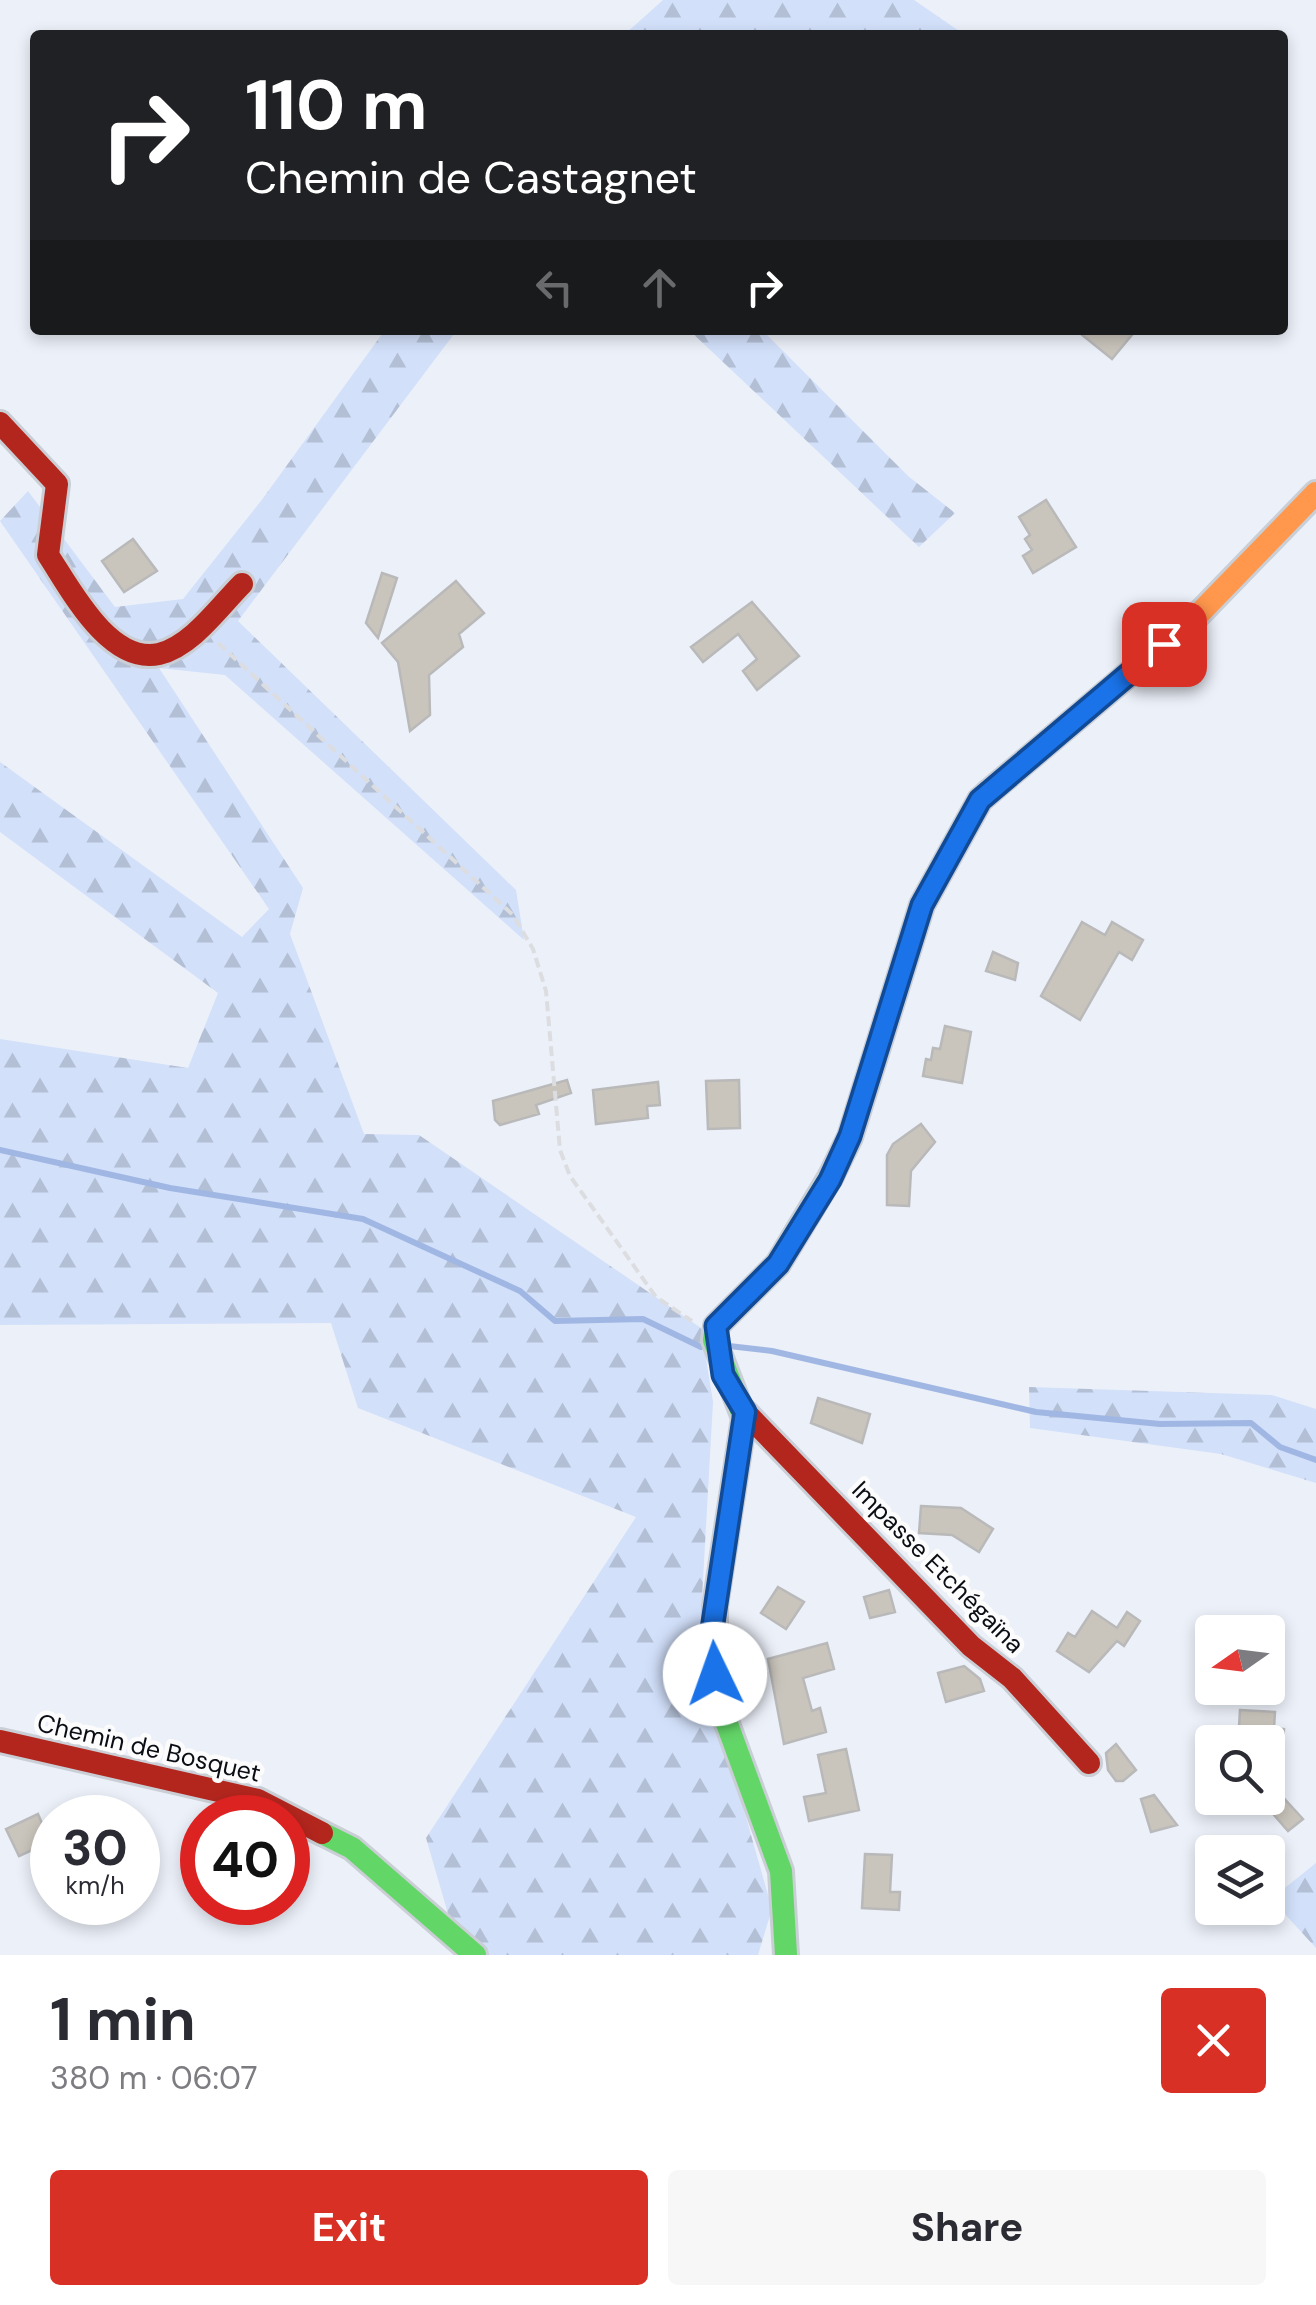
<!DOCTYPE html>
<html lang="en">
<head>
<meta charset="utf-8">
<style>
  body { margin:0; font-family:"DM Sans",sans-serif; background:#f7f7f7; color:#2b2b33; height:100vh; display:flex; flex-direction:column; font-size:38px; white-space:nowrap }
  * { box-sizing:border-box; margin:0 }
  p { font-size:32px; color:#7c7c81 }
  .icon { flex:none; width:55px; height:55px; fill:none; stroke:currentColor; stroke-width:2; stroke-linecap:round; stroke-linejoin:round }
  .map { position:relative; height:1955px; overflow:hidden }
  .panel { display:flex; flex-direction:column; background:#fff; flex:1 }
  .panel>* { flex:none }
  .banner { position:absolute; left:30px; top:30px; width:1258px; height:305px; border-radius:10px; box-shadow:0 5px 15px #0003; background:#202124; color:#fff; overflow:hidden }
  .needle { width:65px; rotate:256deg }
  .buttons { position:absolute; left:1195px; top:1615px; display:grid; gap:20px }
  .buttons a { display:grid; place-items:center; width:90px; height:90px; border-radius:10px; background:#fff; box-shadow:0 5px 15px #0003; font-size:50px }
  .speed { position:absolute; left:30px; top:1795px; display:flex; gap:20px; font-size:50px; font-weight:700; text-align:center }
  .speed>* { display:grid; place-content:center; width:130px; height:130px; border-radius:50%; background:#fff; box-shadow:0 5px 15px #0003; line-height:1 }
  .speed small { font-size:25px; font-weight:400 }
  .speed .limit { border:15px solid #d22; background:#fff; color:#111 }
  .pin { position:absolute; display:grid; place-items:center; width:85px; height:85px; color:#fff; margin:-42px; border-radius:20px; box-shadow:0 5px 15px #0006 }
  .me { position:absolute; width:110px; margin:-55px; rotate:357deg; stroke-linejoin:round; filter:drop-shadow(0 0 8px #0008) }
  .turn { display:flex; align-items:center; gap:35px; height:210px; padding:0 50px; font-size:45px }
  .turn .icon { width:130px; height:130px; stroke-width:2.5 }
  .turn b { display:block; font-size:70px; line-height:85px }
  .lanes { display:flex; align-items:center; height:95px; padding:0 50px; background:#0003; justify-content:center; gap:50px; direction:ltr }
  .lanes .off { opacity:.35 }
  .round { display:grid; place-items:center; flex:none; width:105px; height:105px; border-radius:10px; background:#f7f7f7 }
  .overview { display:flex; align-items:center; justify-content:space-between; height:170px; padding:0 50px }
  h1 { font-size:60px; font-weight:700; line-height:75px }
  .action { display:flex; gap:20px; margin-top:auto; padding:20px 50px }
  .action a { flex:1; height:115px; border-radius:10px; background:#d93025; color:#fff; font-size:40px; font-weight:700; line-height:115px; text-align:center }
  .action a+a { background:#f7f7f7; color:#2b2b33 }
  .map>svg:first-child { display:block }
  .forest { fill:url(#forest-firs) }
  .lines { fill:none; stroke-linecap:round; stroke-linejoin:round }
  .stream { stroke:#a1b7e3; stroke-width:6 }
  .building { fill:#cac5bc; stroke:#b9b9ba; stroke-width:2.5 }
  .fast-casing { stroke:#caced5; stroke-width:28 }
  .slow-casing { stroke:#caced5; stroke-width:28 }
  .jam-casing { stroke:#caced5; stroke-width:28 }
  .path { stroke:#dcdde0; stroke-width:4; stroke-dasharray:10 5; stroke-linecap:butt }
  .fast { stroke:#63d668; stroke-width:22 }
  .slow { stroke:#ff974d; stroke-width:22 }
  .jam { stroke:#b3261e; stroke-width:22 }
  .route-casing { stroke:#114b97; stroke-width:25 }
  .route { stroke:#1a73e8; stroke-width:18 }
  .labels { text-anchor:middle; dominant-baseline:central; stroke-width:9; stroke-linejoin:round; paint-order:stroke }
  .street-label { font-size:25px; fill:#0a0d13; stroke:#fcfcfc }
</style>
</head>
<body>
<div class="map">
<svg width="1316" height="1955" viewBox="0 0 1316 1955">
  <defs>
    <pattern id="forest-firs" width="22" height="20" patternUnits="userSpaceOnUse" patternTransform="scale(2.5)"><rect width="22" height="20" fill="#d2e0fa"/><path d="M5 1l3.5 6h-7zM16 11l3.5 6h-7z" fill="#b3bfd5"/></pattern>
  </defs>
  <rect width="100%" height="100%" fill="#ecf0f9"/>
  <path class="forest" d="M 663,0 L 914,0 L 965,35 L 624,35 Z
    M 385,330 L 457,330 L 238,621 L 516,890 L 524,940 L 225,675 L 159,668 L 303,888 L 290,934 L 364,1134 L 419,1135 L 701,1328 L 713,1402 L 699,1651 L 772,1909 L 758,1955 L 460,1955 L 426,1838 L 636,1517 L 358,1408 L 331,1323 L 0,1325 L 0,1039 L 188,1068 L 218,993 L 0,832 L 0,762 L 242,937 L 269,909 L 0,521 L 28,491 L 115,607 L 183,599 L 261,501 Z
    M 689,330 L 762,330 L 908,476 L 955,513 L 919,547 Z
    M 1029,1387 L 1272,1395 L 1316,1409 L 1316,1483 L 1221,1454 L 1030,1428 Z
    M 1316,1863 L 1316,1948 L 1271,1899 Z"/>
  <g class="lines">
    <path class="stream" d="M 0,1150 L 170,1188 L 363,1219 L 520,1291 L 555,1321 L 643,1319 L 701,1347
      M 729,1346 L 772,1351 L 1036,1412 L 1160,1424 L 1251,1423 L 1280,1447 L 1316,1460"/>
  </g>
  <path class="building" d="M 1076,330 L 1136,330 L 1112,359 Z
    M 1046,500 L 1076,547 L 1033,573 L 1023,556 L 1032,550 L 1025,539 L 1030,535 L 1019,517 Z
    M 133,539 L 157,571 L 124,592 L 102,561 Z
    M 382,573 L 397,578 L 378,638 L 366,623 Z
    M 456,581 L 484,613 L 459,634 L 463,647 L 429,675 L 430,715 L 410,731 L 398,662 L 382,643 Z
    M 752,602 L 799,656 L 757,690 L 743,671 L 757,659 L 738,634 L 703,662 L 691,647 Z
    M 1082,922 L 1105,935 L 1112,922 L 1143,940 L 1132,960 L 1119,952 L 1080,1020 L 1041,996 Z
    M 993,952 L 1018,963 L 1015,980 L 986,971 Z
    M 945,1026 L 971,1032 L 962,1083 L 923,1076 L 926,1059 L 931,1060 L 933,1048 L 940,1049 Z
    M 567,1080 L 571,1093 L 536,1105 L 539,1114 L 500,1125 L 495,1120 L 493,1101 Z
    M 739,1080 L 740,1128 L 708,1129 L 706,1081 Z
    M 658,1082 L 660,1105 L 647,1106 L 648,1118 L 596,1124 L 593,1090 Z
    M 921,1124 L 935,1142 L 911,1171 L 909,1206 L 887,1205 L 887,1155 L 893,1144 Z
    M 818,1398 L 870,1414 L 862,1443 L 811,1423 Z
    M 921,1506 L 961,1508 L 993,1529 L 979,1552 L 952,1535 L 919,1533 Z
    M 778,1587 L 804,1602 L 786,1629 L 761,1613 Z
    M 889,1590 L 895,1612 L 870,1618 L 864,1597 Z
    M 1092,1611 L 1117,1628 L 1127,1612 L 1140,1621 L 1124,1646 L 1117,1641 L 1089,1672 L 1057,1651 L 1068,1633 L 1075,1637 Z
    M 827,1643 L 834,1669 L 803,1678 L 812,1711 L 820,1708 L 826,1732 L 784,1744 L 768,1659 Z
    M 964,1666 L 980,1679 L 984,1691 L 946,1702 L 938,1673 Z
    M 1240,1710 L 1275,1712 L 1274,1728 L 1284,1729 L 1283,1746 L 1247,1742 L 1248,1728 L 1239,1727 Z
    M 1116,1744 L 1136,1770 L 1123,1781 L 1116,1781 L 1108,1770 L 1106,1753 Z
    M 846,1749 L 859,1810 L 809,1821 L 804,1797 L 826,1793 L 818,1755 Z
    M 1268,1781 L 1303,1819 L 1288,1831 L 1268,1808 Z
    M 1154,1795 L 1177,1825 L 1151,1832 L 1141,1799 Z
    M 38,1814 L 50,1842 L 19,1856 L 6,1829 Z
    M 865,1854 L 892,1855 L 890,1892 L 900,1892 L 899,1910 L 862,1908 Z"/>
  <g class="lines">
    <g class="fast-casing">
      <path id="fast" d="M 322,1833 L 352,1848 L 475,1955
        M 786,1955 L 781,1871 L 726,1721 L 715,1668 L 715,1606 L 744,1418 L 714,1340 L 716,1326 L 778,1264 L 831,1176"/>
    </g>
    <g class="slow-casing">
      <path id="slow" d="M 989,792 L 1194,619 L 1316,493"/>
    </g>
    <g class="jam-casing">
      <path id="jam" d="M 0,423 L 57,484 L 48,555 C 70,588 109,665 159,654 C 192,646 219,607 242,584
        M 831,1176 L 850,1137 L 922,905 L 980,800 L 989,792
        M 745,1412 L 971,1646 L 1012,1678 L 1089,1763
        M 0,1741 L 258,1800 L 322,1833"/>
    </g>
    <path class="path" d="M 218,643 L 513,915 L 533,949 L 546,991 L 560,1150 L 570,1176 L 656,1297 L 692,1321"/>
    <use href="#fast" class="fast"/>
    <use href="#slow" class="slow"/>
    <use href="#jam" class="jam"/>
  </g>
  <g class="lines">
    <g class="route-casing">
      <path id="route" d="M 715,1674 L 711,1636 L 745,1412 L 723,1375 L 716,1326 L 778,1264 L 830,1180 L 850,1136 L 922,905 L 980,800 L 1164,644"/>
    </g>
    <use href="#route" class="route"/>
  </g>
  <g class="labels">
    <g class="street-label">
      <text transform="translate(938 1567) rotate(45)">Impasse Etchégaïna</text>
      <text transform="translate(149 1748) rotate(13)">Chemin de Bosquet</text>
    </g>
  </g>
</svg>
<div class="buttons">
<a><svg class="needle" viewBox="-14 -14 28 28"><path d="M0-13l5 13h-10z" fill="#e53935"/><path d="M0 13l5-13h-10z" fill="#7c7c81"/></svg></a>
<a><svg class="icon" aria-label="search" viewBox="0 0 24 24"><circle cx="10" cy="10" r="6"/><path d="M15 15l6 6"/></svg></a>
<a><svg class="icon" aria-label="layers" viewBox="0 0 24 24"><path d="M12 4l9 5-9 5-9-5zM3 14l9 5 9-5"/></svg></a>
</div>
<div class="speed"><div>30<small>km/h</small></div><div class="limit">40</div></div>
<div class="pin" style="left:1164px;top:644px;background:#d93025"><svg class="icon" aria-label="arrive" viewBox="0 0 24 24"><path d="M6 21V4h12l-3 4 3 4H6"/></svg></div>
<svg class="me" style="left:715px;top:1674px" viewBox="-20 -20 40 40"><circle r="19" fill="#fff"/><path d="M0-13L10 11 0 6-10 11z" fill="#1a73e8"/></svg>
<div class="banner">
<div class="turn"><svg class="icon" aria-label="right" viewBox="0 0 24 24"><path d="M7 20v-9h11M14 6l5 5-5 5"/></svg><div><b>110 m</b>Chemin de Castagnet</div></div>
<div class="lanes"><svg class="icon off" aria-label="left" viewBox="0 0 24 24"><path d="M17 20v-9H6M10 6l-5 5 5 5"/></svg><svg class="icon off" aria-label="ahead" viewBox="0 0 24 24"><path d="M12 20V5M6 11l6-6 6 6"/></svg><svg class="icon" aria-label="right" viewBox="0 0 24 24"><path d="M7 20v-9h11M14 6l5 5-5 5"/></svg></div>
</div>
</div>
<section class="panel">
<div class="overview"><div><h1>1 min</h1><p>380 m · 06:07</p></div><a class="round" style="background:#d93025;color:#fff"><svg class="icon" aria-label="close" viewBox="0 0 24 24"><path d="M6 6l12 12M18 6L6 18"/></svg></a></div>
<div class="action"><a>Exit</a><a>Share</a></div>
</section>
</body>
</html>
